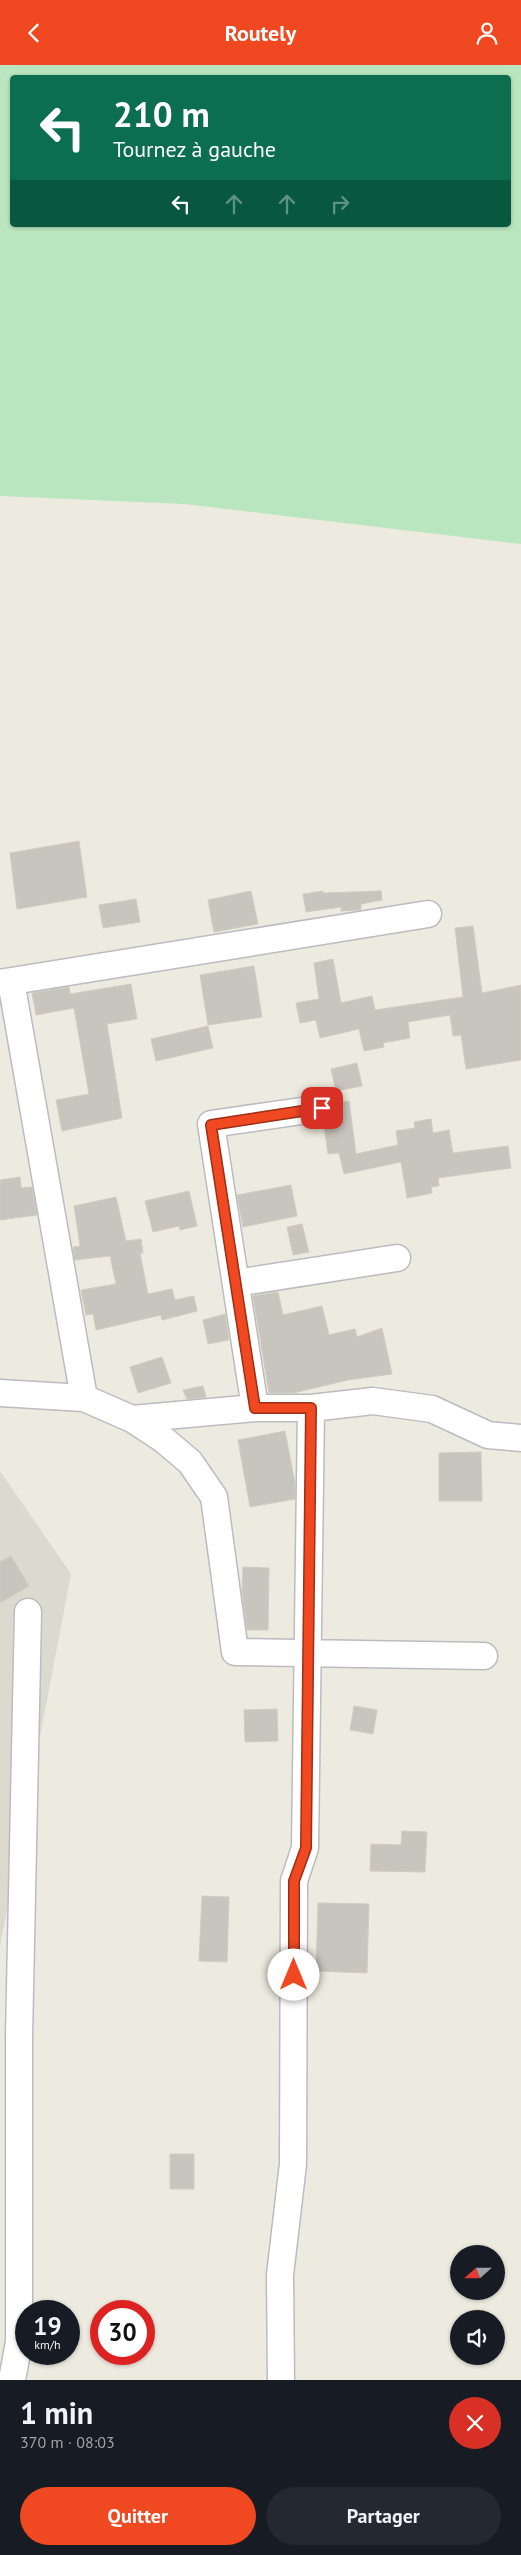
<!DOCTYPE html>
<html lang="fr">
<head>
<meta charset="utf-8">
<style>
  body { margin:0; font-family:"PT Sans",sans-serif; background:#242831; color:#f1f3f6; height:100vh; display:flex; flex-direction:column; font-size:19px; white-space:nowrap }
  * { box-sizing:border-box; margin:0 }
  p { font-size:16px; color:#9ea1a6 }
  .icon { flex:none; width:28px; height:28px; fill:none; stroke:currentColor; stroke-width:2; stroke-linecap:round; stroke-linejoin:round }
  .map { position:relative; height:2315px; overflow:hidden }
  .drawer { display:flex; flex-direction:column; background:#171b24; flex:1 }
  .drawer>* { flex:none }
  .guide { position:absolute; left:10px; top:10px; width:501px; height:152px; border-radius:5px; box-shadow:0 1px 4px #0004; background:#0b6e4f; color:#fff; overflow:hidden }
  .needle { width:32px; rotate:249deg }
  .controls { position:absolute; left:450px; top:2180px; display:grid; gap:10px }
  .controls a { display:grid; place-items:center; width:55px; height:55px; border-radius:50%; background:#171b24; box-shadow:0 1px 4px #0004; font-size:25px }
  .speed { position:absolute; left:15px; top:2235px; display:flex; gap:10px; font-size:25px; font-weight:700; text-align:center }
  .speed>* { display:grid; place-content:center; width:65px; height:65px; border-radius:50%; background:#171b24; box-shadow:0 1px 4px #0004; line-height:1 }
  .speed small { font-size:12px; font-weight:400 }
  .speed .limit { border:8px solid #d22; background:#fff; color:#111 }
  .pin { position:absolute; display:grid; place-items:center; width:42px; height:42px; color:#fff; margin:-21px; border-radius:10px; box-shadow:0 2px 8px #0006 }
  .me { position:absolute; width:55px; margin:-28px; rotate:0deg; stroke-linejoin:round; filter:drop-shadow(0 0 4px #0008) }
  .turn { display:flex; align-items:center; gap:18px; height:105px; padding:0 20px; font-size:22px }
  .turn .icon { width:65px; height:65px; stroke-width:2.5 }
  .turn b { display:block; font-size:35px; line-height:42px }
  .lanes { display:flex; align-items:center; height:48px; padding:0 20px; background:#0003; justify-content:center; gap:25px; direction:ltr }
  .lanes .off { opacity:.35 }
  .round { display:grid; place-items:center; flex:none; width:52px; height:52px; border-radius:26px; background:#242831 }
  .head { display:flex; align-items:center; justify-content:space-between; height:85px; padding:0 20px }
  h1 { font-size:30px; font-weight:600; line-height:38px }
  .cta { display:flex; gap:10px; margin-top:auto; padding:10px 20px }
  .cta a { flex:1; height:58px; border-radius:30px; background:#f04821; color:#fff; font-size:20px; font-weight:600; line-height:58px; text-align:center }
  .cta a+a { background:#242831; color:#f1f3f6 }
  header { display:flex; justify-content:space-between; align-items:center; height:65px; padding:0 20px; background:#f04821; color:#fff; font-size:22px; font-weight:600 }
  .map>svg:first-child { display:block }
  .education { fill:#dcdace }
  .green { fill:#bae6bf; fill-rule:evenodd }
  .building { fill:#c7c5bd; stroke:#d1cdbe }
  .lines { fill:none; stroke-linecap:round; stroke-linejoin:round }
  .minor-casing { stroke:#babcc2; stroke-width:29 }
  .minor { stroke:#fff; stroke-width:26 }
  .route-casing { stroke:#9c2f15; stroke-width:12 }
  .route { stroke:#f04821; stroke-width:9 }
</style>
</head>
<body>
<header><svg class="icon" aria-label="back" viewBox="0 0 24 24"><path d="M15 5l-7 7 7 7"/></svg>Routely<svg class="icon" aria-label="person" viewBox="0 0 24 24"><circle cx="12" cy="8" r="4"/><path d="M4 21q1-7 8-7t8 7"/></svg></header>
<div class="map">
<svg width="521" height="2315" viewBox="0 0 521 2315">
  <rect width="100%" height="100%" fill="#edebdf"/>
  <path class="education" d="M 0,1406 L 71,1509 L 0,1882 Z"/>
  <path class="green" d="M 0,0 L 521,0 L 521,479 L 184,439 L 0,431 ZM 12,12 L 509,12 L 509,160 L 12,160 Z"/>
  <path class="building" d="M 79,776 L 87,832 L 17,844 L 10,788 Z
    M 251,826 L 258,859 L 214,867 L 208,835 Z
    M 323,826 L 323,828 L 381,826 L 382,835 L 361,839 L 361,845 L 357,845 L 341,846 L 341,842 L 306,847 L 303,829 Z
    M 136,834 L 140,857 L 103,863 L 99,840 Z
    M 473,861 L 482,928 L 521,920 L 521,995 L 466,1004 L 461,970 L 453,971 L 450,950 L 408,957 L 410,973 L 383,978 L 384,982 L 364,986 L 359,964 L 320,973 L 316,955 L 300,958 L 296,938 L 319,934 L 314,898 L 333,894 L 341,938 L 372,931 L 375,945 L 463,932 L 455,863 Z
    M 254,901 L 262,952 L 208,960 L 200,910 Z
    M 131,919 L 137,954 L 107,959 L 122,1053 L 62,1066 L 56,1035 L 89,1029 L 74,943 L 36,950 L 32,928 L 69,922 L 70,929 Z
    M 208,961 L 213,983 L 156,996 L 151,974 Z
    M 357,998 L 362,1021 L 336,1026 L 331,1004 Z
    M 349,1036 L 356,1089 L 398,1080 L 396,1066 L 415,1063 L 414,1057 L 431,1054 L 433,1068 L 449,1065 L 453,1088 L 508,1081 L 511,1103 L 438,1113 L 439,1121 L 431,1122 L 432,1128 L 407,1133 L 401,1097 L 344,1109 L 339,1088 L 328,1089 L 324,1061 L 337,1059 L 336,1038 Z
    M 20,1112 L 21,1123 L 32,1122 L 37,1150 L 0,1155 L 0,1115 Z
    M 291,1120 L 297,1151 L 243,1162 L 237,1130 Z
    M 189,1126 L 197,1161 L 180,1165 L 179,1161 L 153,1167 L 145,1136 Z
    M 116,1132 L 126,1176 L 141,1174 L 143,1188 L 140,1188 L 148,1229 L 172,1224 L 175,1235 L 194,1231 L 197,1246 L 162,1255 L 161,1250 L 96,1265 L 93,1249 L 86,1250 L 81,1225 L 116,1219 L 110,1191 L 75,1195 L 73,1182 L 80,1181 L 74,1141 Z
    M 302,1159 L 309,1187 L 293,1190 L 287,1162 Z
    M 278,1227 L 283,1250 L 322,1241 L 329,1270 L 355,1264 L 357,1272 L 382,1263 L 392,1309 L 348,1315 L 293,1328 L 269,1328 L 253,1231 Z
    M 225,1249 L 229,1275 L 208,1279 L 203,1255 Z
    M 162,1292 L 171,1318 L 138,1328 L 130,1302 Z
    M 203,1321 L 206,1332 L 187,1334 L 183,1325 Z
    M 285,1366 L 295,1418 L 295,1434 L 250,1442 L 238,1375 Z
    M 481,1387 L 482,1436 L 439,1436 L 439,1388 Z
    M 11,1491 L 29,1521 L 0,1538 L 0,1497 Z
    M 243,1502 L 269,1503 L 268,1565 L 247,1565 L 242,1527 Z
    M 354,1641 L 377,1645 L 373,1669 L 350,1665 Z
    M 277,1644 L 278,1676 L 245,1677 L 244,1645 Z
    M 402,1766 L 427,1767 L 425,1807 L 370,1806 L 371,1779 L 401,1780 Z
    M 202,1831 L 229,1832 L 227,1897 L 199,1896 Z
    M 318,1838 L 369,1839 L 367,1908 L 316,1906 Z
    M 170,2089 L 194,2089 L 194,2124 L 170,2124 Z"/>
  <g class="lines">
    <g class="minor-casing">
      <path id="minor" d="M 11,916 L 84,1333
        M 0,918 L 428,849
        M 236,1218 L 397,1193
        M 0,1328 L 84,1333 L 132,1354 L 255,1343 L 311,1343 L 373,1336 L 432,1344 L 488,1370 L 521,1373
        M 255,1343 L 211,1059 L 322,1043
        M 132,1354 L 164,1375 L 190,1397 L 214,1432 L 235,1587 L 484,1591
        M 12,2315 L 19,2277 L 19,1971 L 28,1547
        M 281,2315 L 280,2210 L 293,2099 L 294,1816 L 305,1783 L 311,1343"/>
    </g>
    <use href="#minor" class="minor"/>
  </g>
  <g class="lines">
    <g class="route-casing">
      <path id="route" d="M 294,1910 L 294,1816 L 306,1783 L 311,1343 L 255,1343 L 211,1060 L 322,1043"/>
    </g>
    <use href="#route" class="route"/>
  </g>
</svg>
<div class="controls">
<a><svg class="needle" viewBox="-14 -14 28 28"><path d="M0-13l5 13h-10z" fill="#e53935"/><path d="M0 13l5-13h-10z" fill="#9ea1a6"/></svg></a>
<a><svg class="icon" aria-label="sound" viewBox="0 0 24 24"><path d="M4 9h4l5-4v14l-5-4H4zM17 9q2 3 0 6"/></svg></a>
</div>
<div class="speed"><div>19<small>km/h</small></div><div class="limit">30</div></div>
<div class="pin" style="left:322px;top:1043px;background:#d93025"><svg class="icon" aria-label="arrive" viewBox="0 0 24 24"><path d="M6 21V4h12l-3 4 3 4H6"/></svg></div>
<svg class="me" style="left:294px;top:1910px" viewBox="-20 -20 40 40"><circle r="19" fill="#fff"/><path d="M0-13L10 11 0 6-10 11z" fill="#f04821"/></svg>
<div class="guide">
<div class="turn"><svg class="icon" aria-label="left" viewBox="0 0 24 24"><path d="M17 20v-9H6M10 6l-5 5 5 5"/></svg><div><b>210 m</b>Tournez à gauche</div></div>
<div class="lanes"><svg class="icon" aria-label="left" viewBox="0 0 24 24"><path d="M17 20v-9H6M10 6l-5 5 5 5"/></svg><svg class="icon off" aria-label="ahead" viewBox="0 0 24 24"><path d="M12 20V5M6 11l6-6 6 6"/></svg><svg class="icon off" aria-label="ahead" viewBox="0 0 24 24"><path d="M12 20V5M6 11l6-6 6 6"/></svg><svg class="icon off" aria-label="right" viewBox="0 0 24 24"><path d="M7 20v-9h11M14 6l5 5-5 5"/></svg></div>
</div>
</div>
<section class="drawer">
<div class="head"><div><h1>1 min</h1><p>370 m · 08:03</p></div><a class="round" style="background:#d93025;color:#fff"><svg class="icon" aria-label="close" viewBox="0 0 24 24"><path d="M6 6l12 12M18 6L6 18"/></svg></a></div>
<div class="cta"><a>Quitter</a><a>Partager</a></div>
</section>
</body>
</html>
